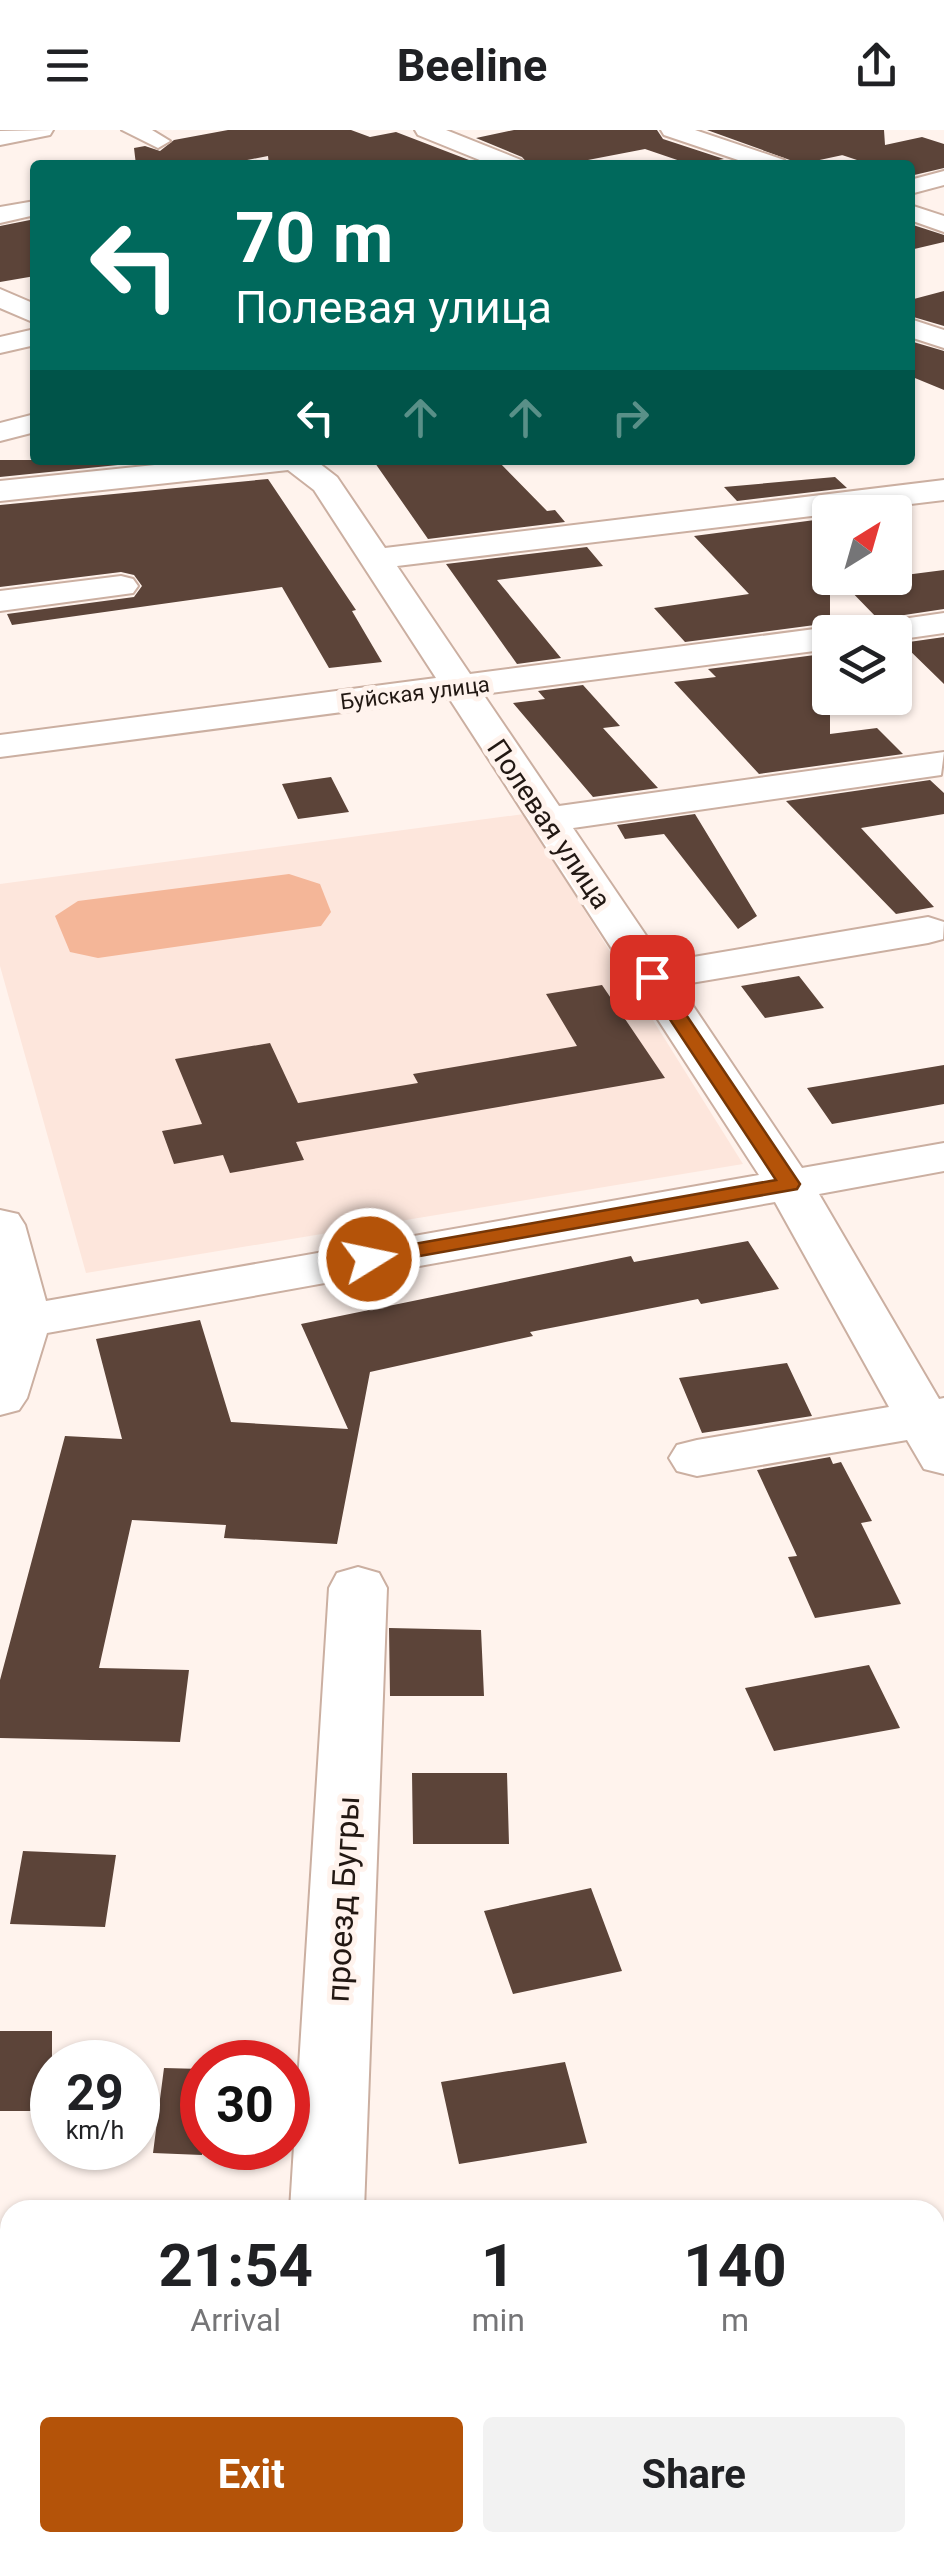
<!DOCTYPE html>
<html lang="en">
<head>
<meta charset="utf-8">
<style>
  body { margin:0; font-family:Roboto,sans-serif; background:#f2f2f2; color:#202124; height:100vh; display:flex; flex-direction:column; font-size:38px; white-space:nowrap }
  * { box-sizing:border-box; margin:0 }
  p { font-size:32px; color:#757577 }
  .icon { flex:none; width:55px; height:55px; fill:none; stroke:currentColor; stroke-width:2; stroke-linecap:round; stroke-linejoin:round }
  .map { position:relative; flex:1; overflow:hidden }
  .side { position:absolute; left:0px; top:2070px; width:945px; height:352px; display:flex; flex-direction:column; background:#fff; border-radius:30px 30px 0 0; box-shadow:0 2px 8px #0004 }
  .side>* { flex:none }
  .guide { position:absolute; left:30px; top:30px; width:885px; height:305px; border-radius:10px; box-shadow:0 2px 8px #0004; background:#00695c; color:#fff; overflow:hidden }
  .needle { width:65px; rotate:37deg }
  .controls { position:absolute; left:812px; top:365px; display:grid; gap:20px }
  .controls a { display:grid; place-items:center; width:100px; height:100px; border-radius:10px; background:#fff; box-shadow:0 2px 8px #0004; font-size:50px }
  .speed { position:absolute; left:30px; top:1910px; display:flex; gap:20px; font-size:50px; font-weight:700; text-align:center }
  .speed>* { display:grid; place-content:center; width:130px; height:130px; border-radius:50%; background:#fff; box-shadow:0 2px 8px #0004; line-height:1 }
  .speed small { font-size:25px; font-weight:400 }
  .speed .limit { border:15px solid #d22; background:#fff; color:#111 }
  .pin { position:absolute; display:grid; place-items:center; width:85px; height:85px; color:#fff; margin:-42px; border-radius:20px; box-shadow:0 5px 15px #0006 }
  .me { position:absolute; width:110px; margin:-55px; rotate:80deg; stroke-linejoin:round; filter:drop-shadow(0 0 8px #0008) }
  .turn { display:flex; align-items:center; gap:35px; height:210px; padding:0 40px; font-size:45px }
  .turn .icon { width:130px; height:130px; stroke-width:2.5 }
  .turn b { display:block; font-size:70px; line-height:85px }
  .lanes { display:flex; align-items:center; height:95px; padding:0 40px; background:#0003; justify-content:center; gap:50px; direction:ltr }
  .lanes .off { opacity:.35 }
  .eta { display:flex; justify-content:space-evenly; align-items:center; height:170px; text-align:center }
  .eta b { font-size:60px; font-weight:700; line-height:70px }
  .button { display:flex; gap:20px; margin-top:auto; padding:20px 40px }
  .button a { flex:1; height:115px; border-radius:10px; background:#b45309; color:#fff; font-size:40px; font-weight:700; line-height:115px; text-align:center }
  .button a+a { background:#f2f2f2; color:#202124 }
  header { display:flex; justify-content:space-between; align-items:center; height:130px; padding:0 40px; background:#fff; font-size:45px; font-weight:700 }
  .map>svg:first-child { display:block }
  .built { fill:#fde6dc }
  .green { fill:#f4b698 }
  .building { fill:#5c4439 }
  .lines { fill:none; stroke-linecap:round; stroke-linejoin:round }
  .minor-casing { stroke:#cbafa1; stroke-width:4 }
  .minor { fill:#fff; fill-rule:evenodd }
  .route { fill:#b45309; stroke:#753606; stroke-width:2.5 }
  .labels { text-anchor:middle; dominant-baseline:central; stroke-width:10; stroke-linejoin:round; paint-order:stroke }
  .far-street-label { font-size:22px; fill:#221813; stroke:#fff3ed }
  .street-label { font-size:28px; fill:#221813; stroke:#fff3ed }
  .near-street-label { font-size:32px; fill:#221813; stroke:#fff3ed }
</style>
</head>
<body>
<header><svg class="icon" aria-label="menu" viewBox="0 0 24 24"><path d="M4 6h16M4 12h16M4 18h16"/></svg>Beeline<svg class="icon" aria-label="share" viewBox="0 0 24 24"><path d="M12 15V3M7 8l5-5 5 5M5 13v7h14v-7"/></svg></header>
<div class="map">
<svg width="944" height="2422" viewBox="0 0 944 2422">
  <rect width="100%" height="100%" fill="#fff3ed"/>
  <path class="built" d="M 524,684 L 743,1034 L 86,1143 L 0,836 L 0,754 Z"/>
  <path class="green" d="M 289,744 L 320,754 L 331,782 L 321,796 L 98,828 L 70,822 L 55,786 L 78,771 Z"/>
  <path class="building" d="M 228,0 L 351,0 L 370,7 L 396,2 L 482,35 L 269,35 L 268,26 L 222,35 L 136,35 L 134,18 L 145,16 L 160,21 L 174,10 Z
    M 514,0 L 657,0 L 663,9 L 724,29 L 692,35 L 645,19 L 562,35 L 529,35 L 522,27 L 476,8 Z
    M 707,0 L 884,0 L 885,15 L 922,7 L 944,14 L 944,38 L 910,46 L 910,35 L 872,35 L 842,25 L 880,17 L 801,34 Z
    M 35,89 L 35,146 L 0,152 L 0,96 Z
    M 910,94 L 944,105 L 944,112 L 910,120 Z
    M 944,161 L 944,196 L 910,186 L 910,170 Z
    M 910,211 L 944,221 L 944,260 L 910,246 Z
    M 0,330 L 167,330 L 0,347 Z
    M 405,330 L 497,330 L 547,381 L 555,380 L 565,392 L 428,409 L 375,333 Z
    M 835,347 L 847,358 L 737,371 L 724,357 Z
    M 268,349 L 356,480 L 352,481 L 382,532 L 329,538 L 282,457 L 12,495 L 7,484 L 134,467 L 142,456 L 134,445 L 121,442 L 0,457 L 0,375 Z
    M 830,388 L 830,493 L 685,512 L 654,478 L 749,464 L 694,406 Z
    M 587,417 L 603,436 L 497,450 L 561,528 L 517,534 L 446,434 Z
    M 944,440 L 944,479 L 878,489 L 843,453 Z
    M 944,507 L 944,554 L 902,513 Z
    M 830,523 L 830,604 L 877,598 L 903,624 L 759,644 L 674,552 L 716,547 L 708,539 Z
    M 583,555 L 620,596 L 603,598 L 658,658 L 593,667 L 513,573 L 545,569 L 538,561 Z
    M 331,647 L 349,682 L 298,689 L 282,654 Z
    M 930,650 L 944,663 L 944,684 L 861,698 L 934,777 L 896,784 L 786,671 Z
    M 695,684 L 757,786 L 738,799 L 664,704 L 625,709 L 617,695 Z
    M 799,846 L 824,878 L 765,888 L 741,856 Z
    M 602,855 L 665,948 L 296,1012 L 304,1030 L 230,1043 L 223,1025 L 174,1034 L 162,1001 L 202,994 L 175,929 L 270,913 L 298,973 L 418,953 L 413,944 L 577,916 L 546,864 Z
    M 944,935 L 944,974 L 832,994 L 807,958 Z
    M 748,1111 L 779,1159 L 701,1174 L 698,1169 L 530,1202 L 533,1206 L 370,1242 L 337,1414 L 224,1408 L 226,1395 L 132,1390 L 99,1538 L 189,1540 L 180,1612 L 0,1608 L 0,1550 L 65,1306 L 122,1309 L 96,1209 L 200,1190 L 231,1292 L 348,1299 L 301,1194 L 631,1126 L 634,1132 Z
    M 787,1233 L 812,1286 L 702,1303 L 679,1248 Z
    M 830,1327 L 833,1334 L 841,1332 L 872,1391 L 861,1393 L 901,1474 L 815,1488 L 788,1427 L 797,1426 L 757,1340 Z
    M 389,1498 L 481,1500 L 484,1566 L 390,1566 Z
    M 869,1535 L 900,1598 L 774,1621 L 745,1558 Z
    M 412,1643 L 507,1643 L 509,1714 L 413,1714 Z
    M 23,1721 L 116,1725 L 105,1797 L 10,1794 Z
    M 591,1758 L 622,1841 L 513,1864 L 484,1781 Z
    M 0,1901 L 52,1901 L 52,1981 L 0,1981 Z
    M 565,1932 L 587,2013 L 459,2034 L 441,1952 Z
    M 164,1938 L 202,1939 L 202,2025 L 153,2023 Z"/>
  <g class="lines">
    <g class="minor-casing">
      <path id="minor" d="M 53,0 L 50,5 L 0,15 L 0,1 Z
        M 122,0 L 152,0 L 170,11 L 158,18 Z
        M 415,0 L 446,0 L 521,30 L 525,35 L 492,35 L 418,5 Z
        M 661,0 L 695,0 L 784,30 L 788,35 L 753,35 L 664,5 Z
        M 944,41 L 944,55 L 910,64 L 910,50 Z
        M 35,71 L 35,85 L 0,93 L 0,77 Z
        M 910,75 L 944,86 L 944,102 L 910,90 Z
        M 0,159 L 35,174 L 35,193 L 0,178 Z
        M 910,189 L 944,200 L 944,218 L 910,207 Z
        M 35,199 L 35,215 L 0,223 L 0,207 Z
        M 35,284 L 35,302 L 0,311 L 0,293 Z
        M 203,330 L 315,330 L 337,347 L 385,418 L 944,350 L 944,370 L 397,436 L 470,544 L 830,497 L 844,502 L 830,502 L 830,519 L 483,564 L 559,676 L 944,622 L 941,645 L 573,698 L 664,832 L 928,787 L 944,792 L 943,809 L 928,813 L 679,855 L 802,1038 L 944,1013 L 944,1041 L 819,1064 L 939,1269 L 944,1268 L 944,1344 L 924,1339 L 907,1310 L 697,1346 L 677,1341 L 669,1328 L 677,1315 L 697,1310 L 889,1277 L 775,1072 L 47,1203 L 27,1268 L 19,1280 L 0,1285 L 0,1080 L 18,1084 L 25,1095 L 46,1171 L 759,1045 L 449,568 L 0,627 L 0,605 L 436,548 L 314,360 L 288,340 L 0,371 L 0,351 Z
        M 121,446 L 133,449 L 138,456 L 133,463 L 0,481 L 0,461 Z
        M 944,483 L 944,503 L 895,510 L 895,502 L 855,502 L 861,495 Z
        M 358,1437 L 379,1443 L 387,1458 L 364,2080 L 290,2080 L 329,1458 L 337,1443 Z
        M 270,2412 L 352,2412 L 351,2422 L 269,2422 Z"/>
    </g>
    <use href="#minor" class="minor"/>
  </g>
  <path class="route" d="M 652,842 L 658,843 L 800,1054 L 797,1059 L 369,1135 L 361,1133 L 358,1129 L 369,1122 L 776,1050 L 642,847 Z"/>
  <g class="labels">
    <g class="far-street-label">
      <text transform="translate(415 563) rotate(-7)">Буйская улица</text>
    </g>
    <g class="street-label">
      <text transform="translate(549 694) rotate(56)">Полевая улица</text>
    </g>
    <g class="near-street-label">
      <text transform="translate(343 1769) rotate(-87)">проезд Бугры</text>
    </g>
  </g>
</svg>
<div class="controls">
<a><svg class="needle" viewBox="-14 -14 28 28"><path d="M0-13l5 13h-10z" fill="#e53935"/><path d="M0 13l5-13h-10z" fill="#757577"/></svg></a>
<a><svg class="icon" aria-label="layers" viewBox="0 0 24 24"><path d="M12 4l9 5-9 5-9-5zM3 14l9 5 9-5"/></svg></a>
</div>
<div class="speed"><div>29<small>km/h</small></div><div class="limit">30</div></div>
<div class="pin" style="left:652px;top:847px;background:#d93025"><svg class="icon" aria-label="arrive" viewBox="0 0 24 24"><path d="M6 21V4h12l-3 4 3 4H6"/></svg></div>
<svg class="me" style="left:369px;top:1129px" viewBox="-20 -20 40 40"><circle r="17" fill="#b45309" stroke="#fff" stroke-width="3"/><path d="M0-11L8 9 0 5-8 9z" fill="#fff"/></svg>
<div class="guide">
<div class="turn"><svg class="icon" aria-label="left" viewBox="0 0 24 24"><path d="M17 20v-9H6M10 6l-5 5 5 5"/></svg><div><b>70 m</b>Полевая улица</div></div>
<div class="lanes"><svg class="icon" aria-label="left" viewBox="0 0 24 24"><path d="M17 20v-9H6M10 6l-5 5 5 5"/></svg><svg class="icon off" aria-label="ahead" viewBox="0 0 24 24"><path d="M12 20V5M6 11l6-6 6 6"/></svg><svg class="icon off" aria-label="ahead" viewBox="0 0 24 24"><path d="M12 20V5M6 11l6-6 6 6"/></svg><svg class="icon off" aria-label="right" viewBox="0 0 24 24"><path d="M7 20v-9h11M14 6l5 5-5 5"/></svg></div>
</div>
<section class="side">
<div class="eta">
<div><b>21:54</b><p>Arrival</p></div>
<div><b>1</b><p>min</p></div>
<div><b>140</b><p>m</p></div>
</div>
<div class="button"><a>Exit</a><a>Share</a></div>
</section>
</div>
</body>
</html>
